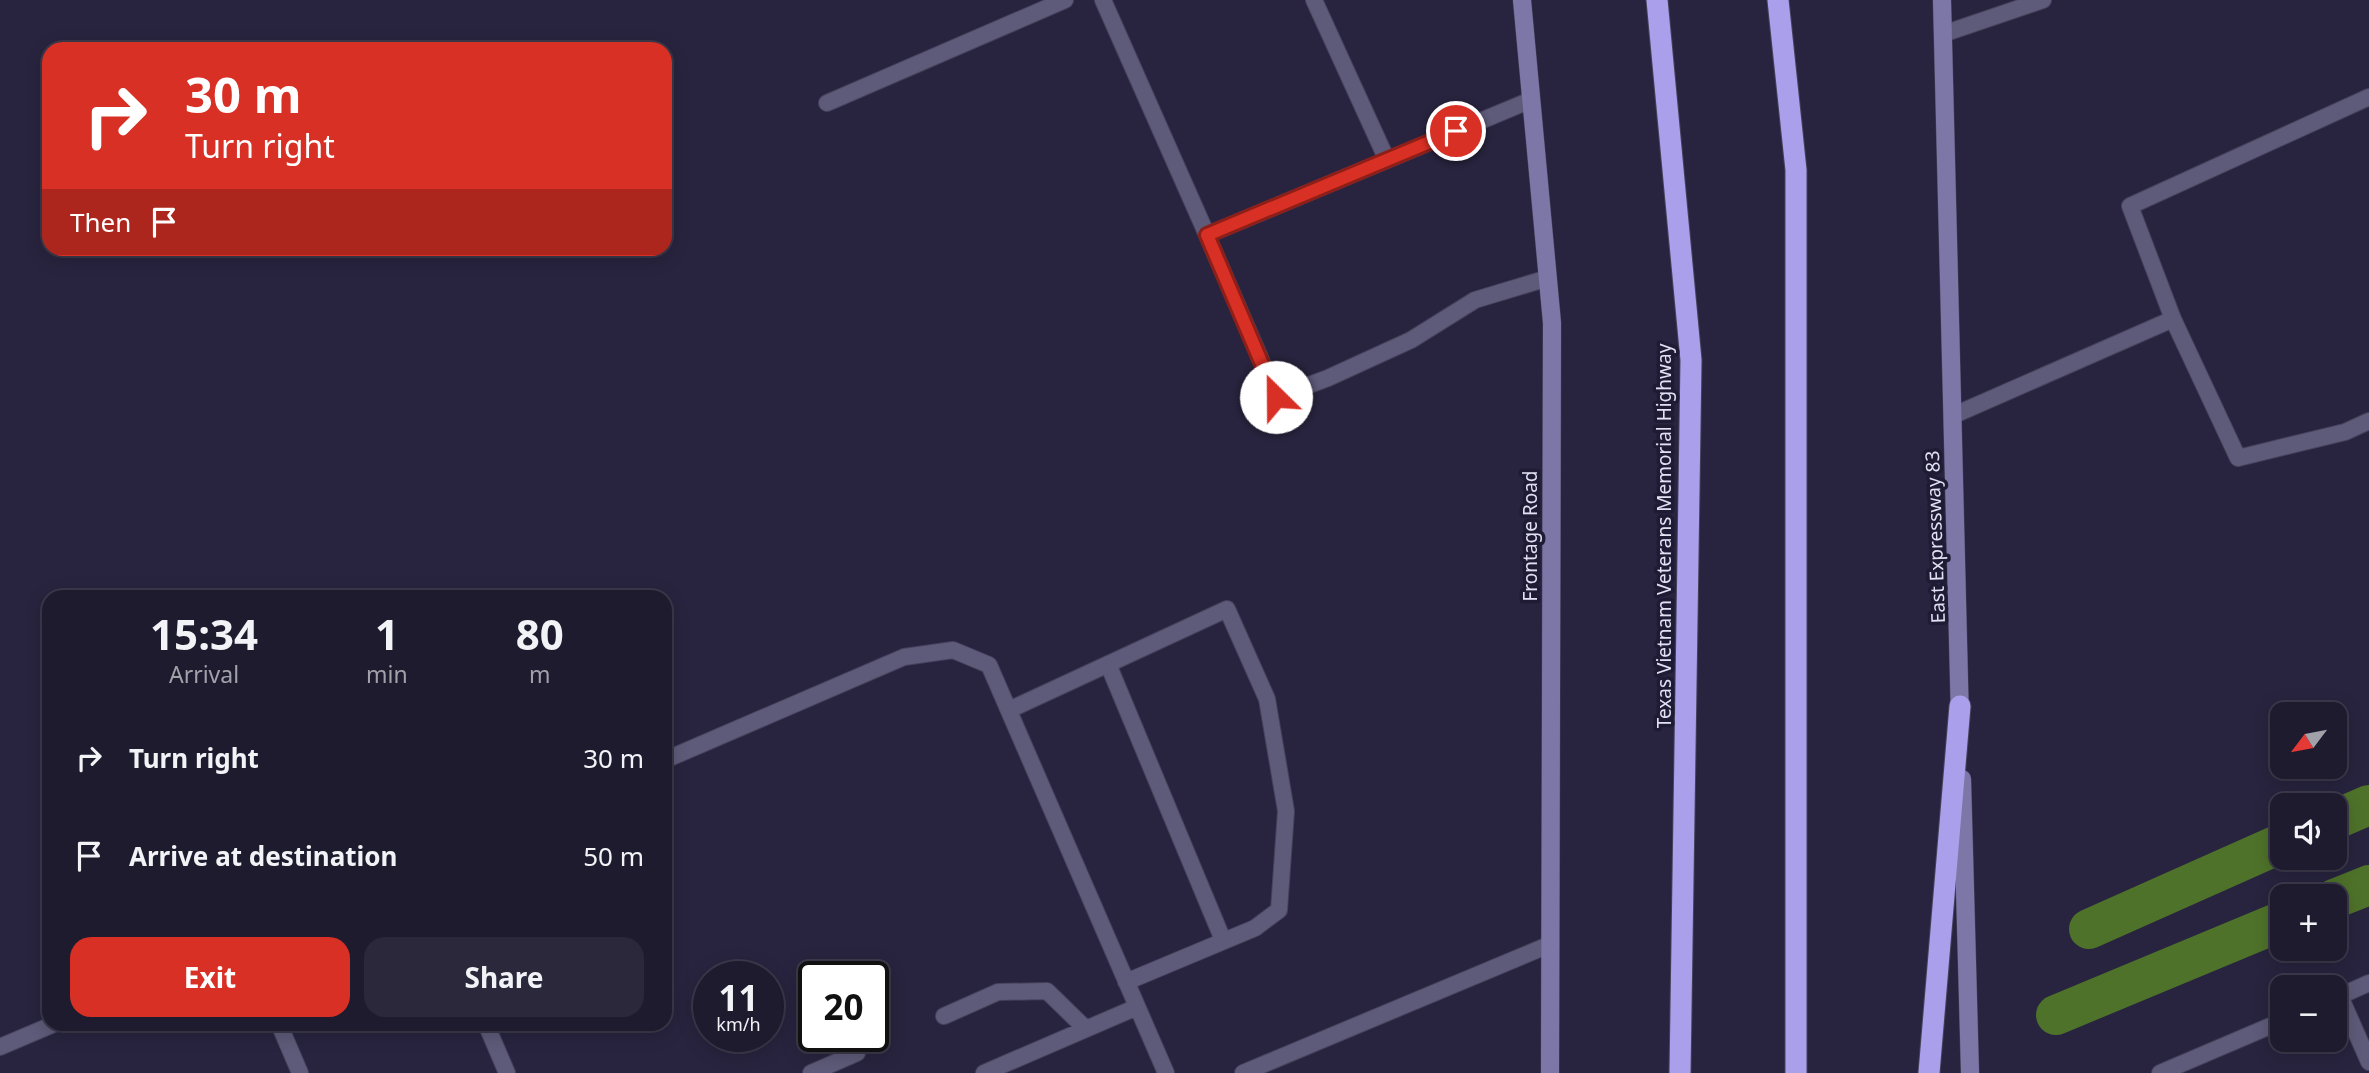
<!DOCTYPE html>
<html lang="en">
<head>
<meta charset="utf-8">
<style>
  body { margin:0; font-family:"Noto Sans",sans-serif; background:#2b283b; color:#f1f3f6; height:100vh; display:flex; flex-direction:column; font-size:26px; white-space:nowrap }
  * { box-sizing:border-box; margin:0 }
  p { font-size:23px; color:#a1a1aa }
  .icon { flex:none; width:38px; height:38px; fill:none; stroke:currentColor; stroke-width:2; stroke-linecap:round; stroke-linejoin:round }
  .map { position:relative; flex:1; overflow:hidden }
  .details { position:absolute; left:42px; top:590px; width:630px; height:441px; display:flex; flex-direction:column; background:#1e1b2f; border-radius:21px; box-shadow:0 4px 18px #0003,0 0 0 2px #3c394b }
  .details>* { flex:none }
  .hud { position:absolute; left:42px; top:42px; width:630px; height:214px; border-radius:21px; box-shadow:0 4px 18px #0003,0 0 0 2px #3c394b; background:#d93025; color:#fff; overflow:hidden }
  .needle { width:46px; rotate:238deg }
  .fabs { position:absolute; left:2270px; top:702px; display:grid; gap:14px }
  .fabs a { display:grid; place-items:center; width:77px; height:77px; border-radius:14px; background:#1e1b2f; box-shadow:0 4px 18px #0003,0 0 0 2px #3c394b; font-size:35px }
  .speed { position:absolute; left:693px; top:961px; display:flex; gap:14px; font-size:35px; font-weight:700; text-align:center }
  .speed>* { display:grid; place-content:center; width:91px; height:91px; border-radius:50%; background:#1e1b2f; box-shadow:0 4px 18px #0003,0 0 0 2px #3c394b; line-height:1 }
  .speed small { font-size:18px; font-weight:400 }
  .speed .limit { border:4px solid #111; border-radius:10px; background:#fff; color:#111 }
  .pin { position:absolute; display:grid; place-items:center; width:60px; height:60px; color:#fff; margin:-30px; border:4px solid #fff; border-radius:50%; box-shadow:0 2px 7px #0007 }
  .me { position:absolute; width:77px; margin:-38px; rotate:337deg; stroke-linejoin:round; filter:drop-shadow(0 0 5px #0008) }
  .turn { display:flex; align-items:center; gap:24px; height:147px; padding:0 28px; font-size:32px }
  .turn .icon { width:91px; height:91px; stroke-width:2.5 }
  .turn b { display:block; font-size:49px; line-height:60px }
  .then { display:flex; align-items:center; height:66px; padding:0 28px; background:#0003; gap:14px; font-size:26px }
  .eta { display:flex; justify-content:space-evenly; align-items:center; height:119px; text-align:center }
  .eta b { font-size:42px; font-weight:700; line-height:49px }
  .cta { display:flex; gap:14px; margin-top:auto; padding:14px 28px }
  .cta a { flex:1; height:80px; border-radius:21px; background:#d93025; color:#fff; font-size:28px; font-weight:700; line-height:80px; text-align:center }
  .cta a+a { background:#2b283b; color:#f1f3f6 }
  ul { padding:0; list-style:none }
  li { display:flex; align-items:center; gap:21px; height:98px; padding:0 28px }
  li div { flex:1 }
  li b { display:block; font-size:26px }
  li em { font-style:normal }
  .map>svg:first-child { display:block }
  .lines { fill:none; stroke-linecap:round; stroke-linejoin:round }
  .canal { stroke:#4e722a; stroke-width:40 }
  .lane-casing { stroke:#46425c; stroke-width:18 }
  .secondary-casing { stroke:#46425c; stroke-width:19 }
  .highway-casing { stroke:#46425c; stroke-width:23 }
  .lane { stroke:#5e5b7a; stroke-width:16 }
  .secondary { stroke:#7d77a8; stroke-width:18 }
  .highway { stroke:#a99feb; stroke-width:21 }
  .route-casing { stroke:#8d1f18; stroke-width:18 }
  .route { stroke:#d93025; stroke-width:12 }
  .labels { text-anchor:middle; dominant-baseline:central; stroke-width:7; stroke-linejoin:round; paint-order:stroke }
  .street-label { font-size:19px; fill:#e2e1f3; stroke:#1f1b35 }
</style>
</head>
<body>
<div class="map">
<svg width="2369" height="1073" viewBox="0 0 2369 1073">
  <rect width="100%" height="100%" fill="#28243f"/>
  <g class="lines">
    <path class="canal" d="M 2334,820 L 2369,805
      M 2334,899 L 2369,885
      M 2089,929 L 2282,843
      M 2056,1015 L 2282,921"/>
    <g class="lane-casing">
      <path id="lane" d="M 1103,0 L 1207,235
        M 1314,0 L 1387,160
        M 1943,34 L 2043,0
        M 2369,97 L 2130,206 L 2173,319 L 2238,458 L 2345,432 L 2369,421
        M 1531,100 L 1207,235 L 1277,397 L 1328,378 L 1411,340 L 1475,300 L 1548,278
        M 827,103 L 1065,0
        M 1952,416 L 2173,319
        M 1108,664 L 1223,940
        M 1009,710 L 1227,609 L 1267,699 L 1286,811 L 1279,910 L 1255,928 L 1126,982
        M 665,760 L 904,657 L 953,650 L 989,665 L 1166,1073
        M 2340,996 L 2369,983
        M 2334,998 L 2340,996 L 2369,1062
        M 944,1016 L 998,992 L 1047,991 L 1086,1029
        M 279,1024 L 300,1073
        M 486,1024 L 507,1073
        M 0,1047 L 54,1024
        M 811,1073 L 857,1053
        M 984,1073 L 1137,1007
        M 1243,1073 L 1551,944
        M 2160,1073 L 2282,1021"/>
    </g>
    <g class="secondary-casing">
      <path id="secondary" d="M 1522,0 L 1552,323 L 1550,1073
        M 1942,0 L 1960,720
        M 1962,779 L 1970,1073"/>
    </g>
    <g class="highway-casing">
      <path id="highway" d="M 1657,0 L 1691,360 L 1680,1073
        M 1778,0 L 1796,170 L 1796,1073
        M 1929,1073 L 1960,706"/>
    </g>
    <use href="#lane" class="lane"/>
    <use href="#secondary" class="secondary"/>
    <use href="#highway" class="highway"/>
  </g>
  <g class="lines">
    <g class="route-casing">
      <path id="route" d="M 1276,397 L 1207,235 L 1456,131"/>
    </g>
    <use href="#route" class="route"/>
  </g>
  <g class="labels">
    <g class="street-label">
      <text transform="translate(1530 536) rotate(-90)">Frontage Road</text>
      <text transform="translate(1664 536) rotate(-90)">Texas Vietnam Veterans Memorial Highway</text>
      <text transform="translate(1935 537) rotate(-92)">East Expressway 83</text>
    </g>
  </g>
</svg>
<div class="fabs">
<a><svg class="needle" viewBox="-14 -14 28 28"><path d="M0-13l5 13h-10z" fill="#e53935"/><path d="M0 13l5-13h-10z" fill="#a1a1aa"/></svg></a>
<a><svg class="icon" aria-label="sound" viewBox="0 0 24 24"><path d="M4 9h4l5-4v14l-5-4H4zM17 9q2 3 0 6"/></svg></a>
<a>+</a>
<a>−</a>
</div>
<div class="speed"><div>11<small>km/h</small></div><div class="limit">20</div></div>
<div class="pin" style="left:1456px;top:131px;background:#d93025"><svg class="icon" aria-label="arrive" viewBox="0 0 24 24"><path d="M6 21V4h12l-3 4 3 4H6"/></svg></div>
<svg class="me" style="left:1276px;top:397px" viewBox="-20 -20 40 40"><circle r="19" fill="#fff"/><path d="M0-13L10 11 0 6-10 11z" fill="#d93025"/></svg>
<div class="hud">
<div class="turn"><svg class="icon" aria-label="right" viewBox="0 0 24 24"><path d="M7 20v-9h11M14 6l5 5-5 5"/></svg><div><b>30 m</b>Turn right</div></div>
<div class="then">Then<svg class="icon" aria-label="arrive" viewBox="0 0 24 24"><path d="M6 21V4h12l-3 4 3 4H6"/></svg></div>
</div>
<section class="details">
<div class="eta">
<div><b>15:34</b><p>Arrival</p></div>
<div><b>1</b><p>min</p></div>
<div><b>80</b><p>m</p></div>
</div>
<ul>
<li><svg class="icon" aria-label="right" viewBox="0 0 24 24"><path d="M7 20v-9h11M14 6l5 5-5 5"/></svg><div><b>Turn right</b></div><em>30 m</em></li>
<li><svg class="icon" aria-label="arrive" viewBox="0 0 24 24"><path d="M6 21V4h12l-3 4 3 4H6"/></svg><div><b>Arrive at destination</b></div><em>50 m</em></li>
</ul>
<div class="cta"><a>Exit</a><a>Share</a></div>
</section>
</div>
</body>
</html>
